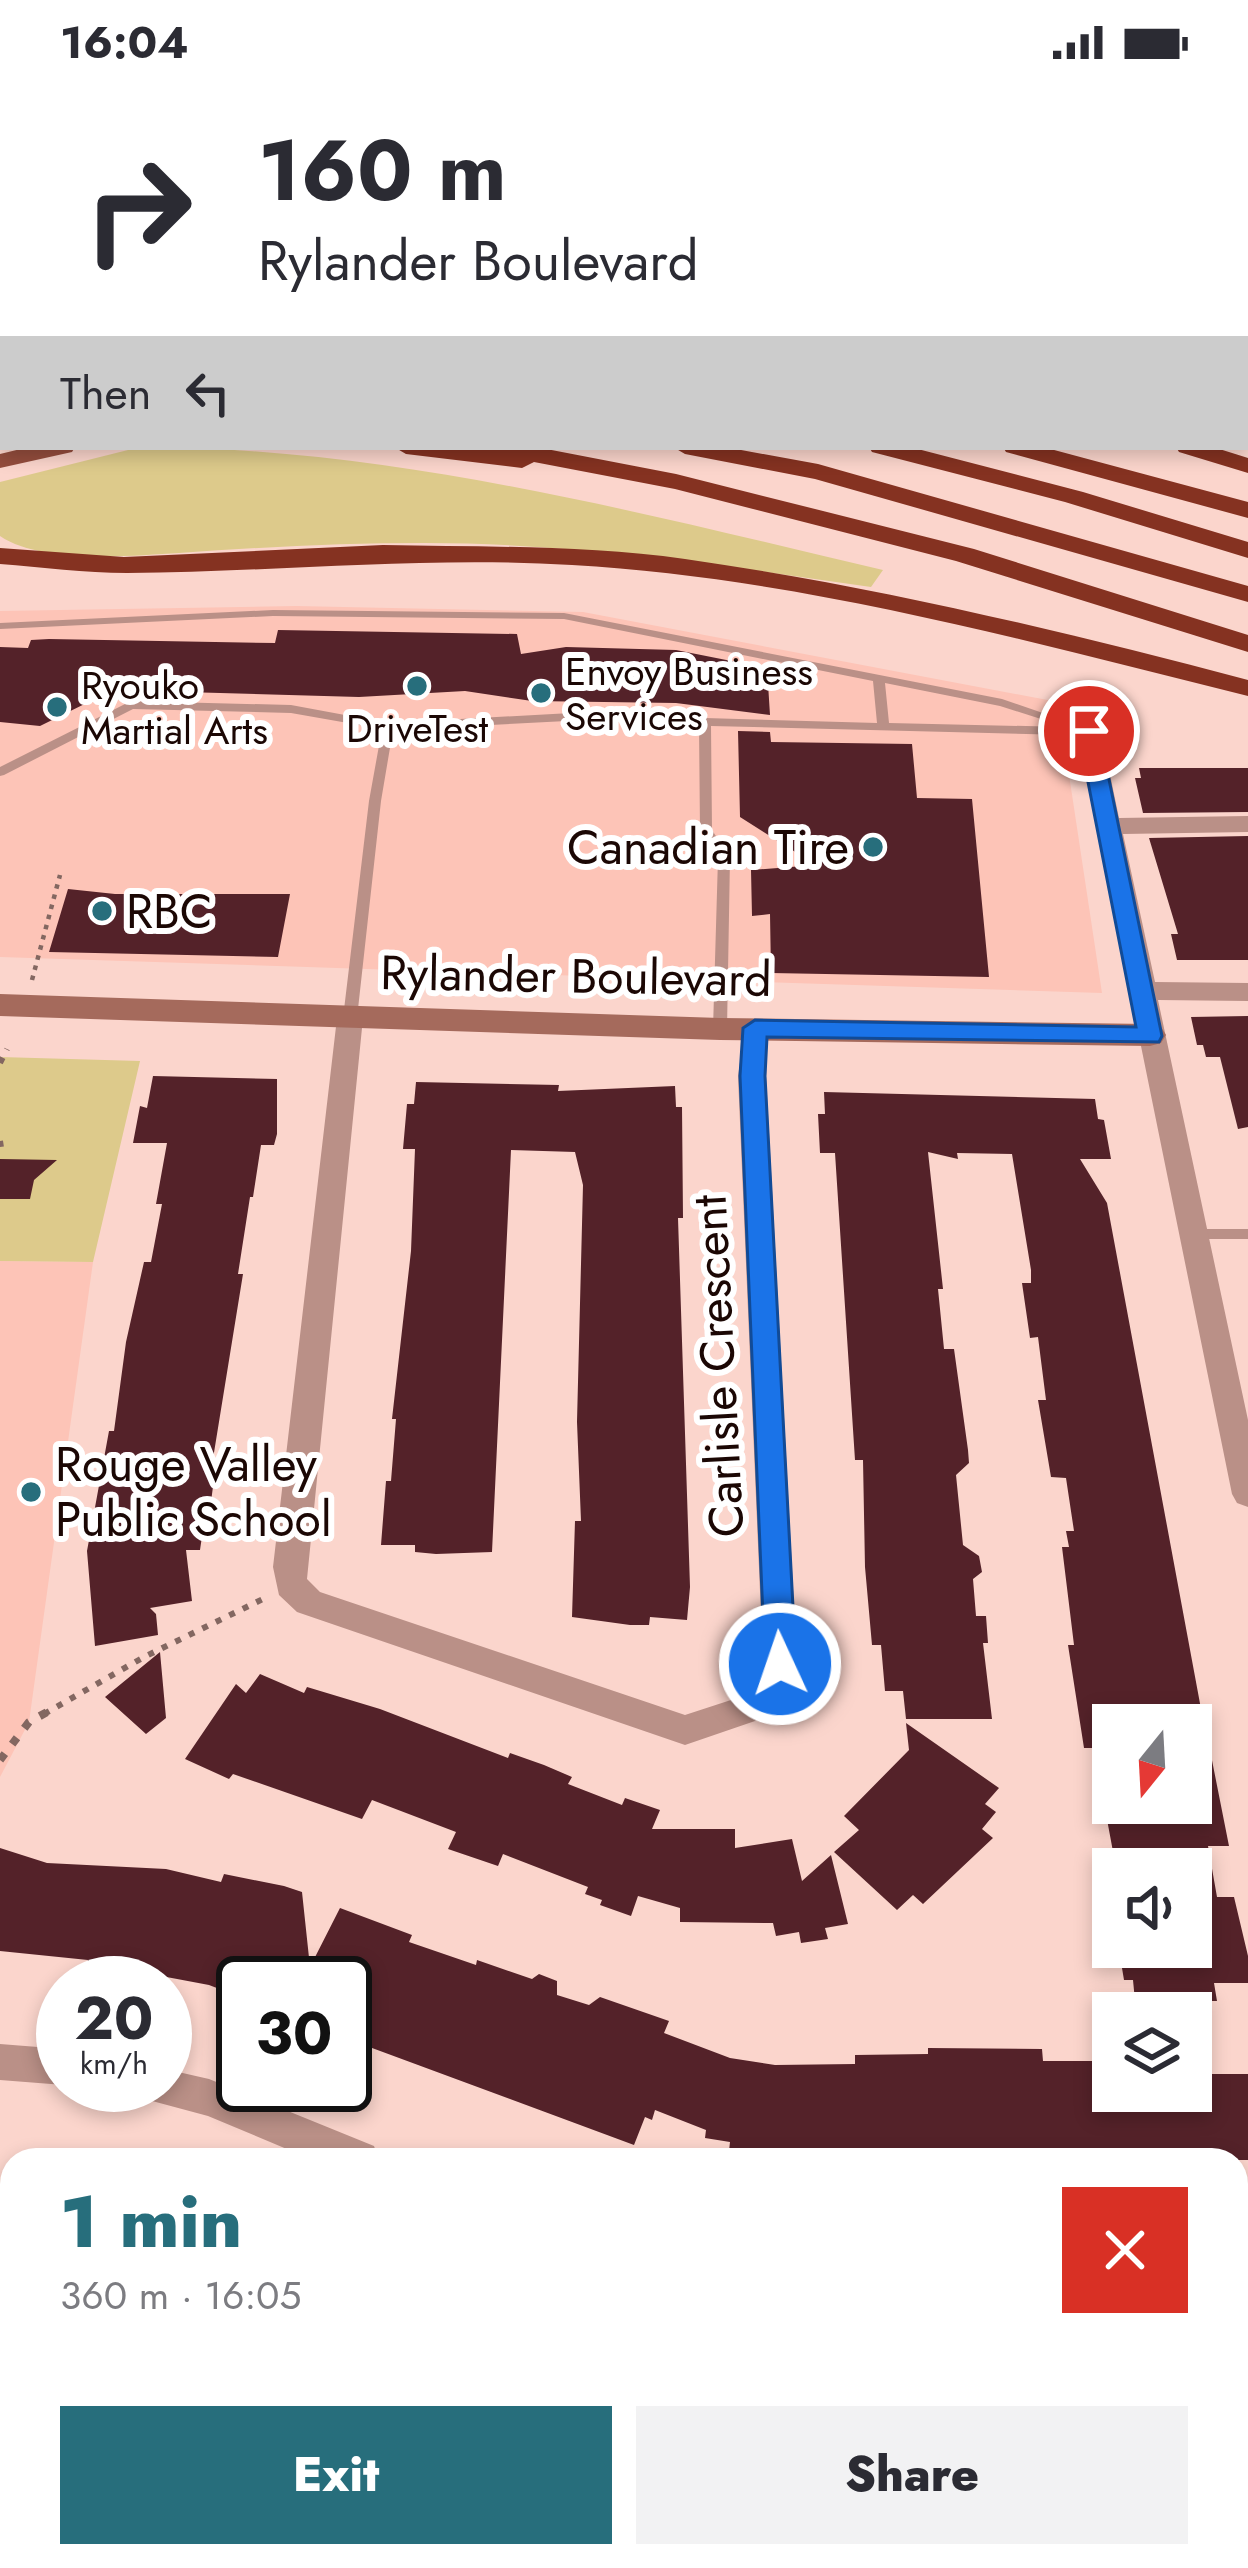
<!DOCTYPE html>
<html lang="en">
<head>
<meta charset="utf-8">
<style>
  body { margin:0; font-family:Jost,sans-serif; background:#f2f2f3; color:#2b2b33; height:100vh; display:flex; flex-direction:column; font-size:45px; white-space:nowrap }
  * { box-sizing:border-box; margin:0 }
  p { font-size:39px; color:#7c7c81 }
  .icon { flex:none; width:66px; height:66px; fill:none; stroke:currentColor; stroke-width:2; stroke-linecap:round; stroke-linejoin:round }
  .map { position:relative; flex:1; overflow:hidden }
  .side { position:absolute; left:0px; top:2064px; width:1248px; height:420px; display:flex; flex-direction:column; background:#fff; border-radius:36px 36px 0 0; box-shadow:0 6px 18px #0003 }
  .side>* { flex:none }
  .top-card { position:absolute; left:0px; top:0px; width:1248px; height:366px; box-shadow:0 6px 18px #0003; background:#fff; color:#2b2b33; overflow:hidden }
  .needle { width:78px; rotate:198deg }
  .fabs { position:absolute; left:1092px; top:1620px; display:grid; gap:24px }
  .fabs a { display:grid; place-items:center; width:120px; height:120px; border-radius:0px; background:#fff; box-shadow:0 6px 18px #0003; font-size:60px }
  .speed { position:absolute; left:36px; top:1872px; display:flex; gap:24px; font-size:60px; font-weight:700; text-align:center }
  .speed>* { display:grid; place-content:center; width:156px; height:156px; border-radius:50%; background:#fff; box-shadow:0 6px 18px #0003; line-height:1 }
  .speed small { font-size:30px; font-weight:400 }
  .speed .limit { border:6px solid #111; border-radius:18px; background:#fff; color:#111 }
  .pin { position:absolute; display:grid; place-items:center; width:102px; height:102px; color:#fff; margin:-51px; border:6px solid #fff; border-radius:50%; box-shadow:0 3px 12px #0007 }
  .me { position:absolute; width:132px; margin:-66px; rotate:357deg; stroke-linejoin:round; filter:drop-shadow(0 0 9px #0008) }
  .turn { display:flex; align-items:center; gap:42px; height:252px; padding:0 60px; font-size:54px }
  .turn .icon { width:156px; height:156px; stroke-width:2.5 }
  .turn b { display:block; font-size:84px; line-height:102px }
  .then { display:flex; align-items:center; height:114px; padding:0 60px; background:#0003; gap:24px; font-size:45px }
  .round { display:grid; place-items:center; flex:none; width:126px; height:126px; border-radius:0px; background:#f2f2f3 }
  .headline { display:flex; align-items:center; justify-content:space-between; height:204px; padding:0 60px }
  h1 { font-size:72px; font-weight:800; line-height:90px; color:#276e7c }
  .button { display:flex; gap:24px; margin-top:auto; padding:24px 60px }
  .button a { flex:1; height:138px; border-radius:0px; background:#276e7c; color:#fff; font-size:48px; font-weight:800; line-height:138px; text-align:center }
  .button a+a { background:#f2f2f3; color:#2b2b33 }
  .status { display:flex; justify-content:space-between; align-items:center; height:84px; padding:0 60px; background:#fff; direction:ltr }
  .status svg { height:33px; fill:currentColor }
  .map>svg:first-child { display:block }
  .built { fill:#fdc4b7 }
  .green { fill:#ddca8b }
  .building { fill:#542229 }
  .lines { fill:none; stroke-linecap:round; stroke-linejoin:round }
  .path-far2 { stroke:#836761; stroke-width:4.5; stroke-dasharray:4.5 6; stroke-linecap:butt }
  .path-far1 { stroke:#836761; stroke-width:6; stroke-dasharray:6 9; stroke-linecap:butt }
  .path { stroke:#836761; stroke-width:8; stroke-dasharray:8 12; stroke-linecap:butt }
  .lane { fill:#ba9087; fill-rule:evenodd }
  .street { fill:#ba9087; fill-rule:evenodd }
  .secondary { fill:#a56a5c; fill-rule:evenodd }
  .primary { fill:#944d3d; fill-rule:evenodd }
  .highway { fill:#853221; fill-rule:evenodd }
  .route { fill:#1a73e8; stroke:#114b97; stroke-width:3 }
  .poi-dot { fill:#276e7c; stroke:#fff; stroke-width:4.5 }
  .labels { text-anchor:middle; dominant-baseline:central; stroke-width:12; stroke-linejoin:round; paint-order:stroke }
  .far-poi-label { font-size:39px; fill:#1b0704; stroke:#fff; text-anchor:start }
  .poi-label { font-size:48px; fill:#1b0704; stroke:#fff; text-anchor:start }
  .street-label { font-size:48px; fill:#1b0704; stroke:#fff }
</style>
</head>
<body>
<div class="status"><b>16:04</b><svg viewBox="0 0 49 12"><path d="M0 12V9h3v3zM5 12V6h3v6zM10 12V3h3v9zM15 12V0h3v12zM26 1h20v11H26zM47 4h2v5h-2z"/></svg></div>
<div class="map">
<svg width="1248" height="2484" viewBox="0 0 1248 2484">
  <rect width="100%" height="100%" fill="#fbd5cc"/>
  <path class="built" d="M 296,522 L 583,528 L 1058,618 L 1102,909 L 0,873 L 0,527 Z
    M 0,1177 L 93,1178 L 29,1638 L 0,1693 Z"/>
  <path class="green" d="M 140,363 C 392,363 640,429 883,486 L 871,503 C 724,482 574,459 425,459 C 344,459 261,463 179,469 C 130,472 41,480 0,452 L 0,398 Z
    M 0,973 L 140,977 L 93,1178 L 0,1177 Z"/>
  <path class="building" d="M 278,546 L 517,550 L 521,570 L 566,563 L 676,566 L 767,584 L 770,631 L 676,619 L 532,617 L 465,607 L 359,613 L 113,606 L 40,642 L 0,638 L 0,563 L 28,564 L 31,556 L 49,555 L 275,559 Z
    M 738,647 L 770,648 L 771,658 L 912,660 L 917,714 L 972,715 L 989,893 L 771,889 L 770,830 L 752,832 L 751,786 L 816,781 L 740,733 Z
    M 1139,684 L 1248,684 L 1248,728 L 1143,729 L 1135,694 L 1141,694 Z
    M 1248,752 L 1248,876 L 1177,876 L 1171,850 L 1178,850 L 1149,754 Z
    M 68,805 L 115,810 L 290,810 L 278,873 L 49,868 Z
    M 1248,932 L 1248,1043 L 1238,1045 L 1220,973 L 1206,973 L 1203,961 L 1197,961 L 1191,933 Z
    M 153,992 L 277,995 L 277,1050 L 274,1061 L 261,1061 L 253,1113 L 250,1113 L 238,1190 L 243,1190 L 211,1387 L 215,1387 L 211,1418 L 207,1418 L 200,1466 L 186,1466 L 192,1517 L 150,1524 L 156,1530 L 158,1551 L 95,1562 L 87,1467 L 109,1347 L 114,1347 L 126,1258 L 144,1178 L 151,1178 L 162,1120 L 156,1120 L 167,1059 L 133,1059 L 140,1022 L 147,1024 Z
    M 416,998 L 559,1001 L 558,1007 L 675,1002 L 676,1023 L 682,1023 L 683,1134 L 678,1134 L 690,1503 L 687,1536 L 650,1533 L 649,1541 L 630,1541 L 572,1533 L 575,1437 L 581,1437 L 577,1338 L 583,1101 L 575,1068 L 511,1066 L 492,1468 L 436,1470 L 415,1468 L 415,1461 L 381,1461 L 386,1397 L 391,1397 L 396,1335 L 392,1335 L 411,1167 L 415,1065 L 403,1065 L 407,1020 L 414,1020 Z
    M 824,1008 L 1095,1015 L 1098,1035 L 1104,1036 L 1111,1075 L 1080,1075 L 1107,1119 L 1204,1641 L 1113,1641 L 1113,1664 L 1084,1664 L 1068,1561 L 1074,1561 L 1062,1463 L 1069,1463 L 1066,1447 L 1074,1447 L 1066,1394 L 1051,1393 L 1038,1316 L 1046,1316 L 1038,1253 L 1030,1254 L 1022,1199 L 1031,1199 L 1031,1186 L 1012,1070 L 957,1069 L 958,1075 L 928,1068 L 943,1205 L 938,1205 L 944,1265 L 954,1265 L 968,1366 L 969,1379 L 956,1391 L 963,1461 L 979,1472 L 982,1488 L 973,1495 L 976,1532 L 986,1532 L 988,1559 L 983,1559 L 992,1635 L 906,1635 L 903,1607 L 885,1607 L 881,1561 L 872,1561 L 865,1483 L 863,1376 L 855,1376 L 835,1069 L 820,1069 L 818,1030 L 825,1030 Z
    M 0,1075 L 57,1076 L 34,1096 L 30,1115 L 0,1115 Z
    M 160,1568 L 166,1634 L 146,1650 L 105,1613 Z
    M 260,1590 L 304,1609 L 307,1603 L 380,1625 L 508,1674 L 510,1669 L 544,1681 L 572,1693 L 568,1700 L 622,1721 L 625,1714 L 660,1726 L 652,1745 L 735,1745 L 735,1764 L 792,1755 L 802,1797 L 831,1771 L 848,1840 L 825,1844 L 828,1855 L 801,1859 L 799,1848 L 776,1852 L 773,1839 L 680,1838 L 680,1824 L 638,1812 L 631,1832 L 600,1821 L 602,1816 L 585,1810 L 588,1803 L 503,1770 L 498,1782 L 448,1765 L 456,1748 L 372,1716 L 362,1735 L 233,1690 L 229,1695 L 185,1675 L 236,1600 L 246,1609 Z
    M 906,1639 L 999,1704 L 985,1720 L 996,1728 L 982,1745 L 993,1754 L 923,1820 L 913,1811 L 897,1826 L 834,1768 L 859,1746 L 844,1732 L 909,1666 Z
    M 1205,1641 L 1229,1762 L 1208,1762 L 1217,1813 L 1234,1813 L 1248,1872 L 1248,1899 L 1214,1899 L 1217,1917 L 1135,1917 L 1133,1896 L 1124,1896 L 1119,1866 L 1191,1863 L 1191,1785 L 1128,1785 L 1125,1772 L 1114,1773 L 1106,1730 L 1191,1725 L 1191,1642 Z
    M 0,1764 L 47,1779 L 166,1785 L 221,1798 L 224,1790 L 284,1802 L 302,1808 L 310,1883 L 340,1824 L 412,1851 L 409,1858 L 476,1881 L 477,1876 L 532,1895 L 539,1890 L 557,1897 L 557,1911 L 589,1921 L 600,1913 L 669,1937 L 664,1949 L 730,1974 L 775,1981 L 855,1980 L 855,1971 L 928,1970 L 928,1964 L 1042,1965 L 1043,1977 L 1113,1977 L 1113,2007 L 1209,2007 L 1207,1990 L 1248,1990 L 1248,2076 L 881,2076 L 881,2069 L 829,2070 L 829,2076 L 728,2076 L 730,2058 L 705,2054 L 706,2046 L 655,2026 L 652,2036 L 645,2033 L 634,2061 L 345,1954 L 345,1899 L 243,1899 L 243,1914 L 209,1901 L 124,1885 L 123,1888 L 86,1884 L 88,1876 L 0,1867 Z"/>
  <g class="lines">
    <path class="path-far2" d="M 32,896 L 60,791"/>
    <path class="path-far1" d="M 0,979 L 7,965
      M 0,1057 L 2,1070
      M 44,1630 L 144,1573 L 265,1514"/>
    <path class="path" d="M 0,1676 L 29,1638 L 49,1627"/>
    <path class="lane" d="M 1209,0 L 1218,0 L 1221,3 L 1212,3 Z
      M 1245,20 L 1248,21 L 1248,28 L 1245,27 Z
      M 1245,121 L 1248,121 L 1248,127 L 1245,127 Z
      M 273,526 L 564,529 L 1002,615 L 1095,647 L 1089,651 L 1073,646 L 1072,650 L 1068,651 L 711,642 L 712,746 L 730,774 L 727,945 L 720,950 L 713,945 L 718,774 L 700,746 L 699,641 L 625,634 L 393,646 L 381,717 L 357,934 L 350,939 L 343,934 L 369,717 L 382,645 L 291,629 L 133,625 L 4,691 L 0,692 L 0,683 L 131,617 L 291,621 L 388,639 L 625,626 L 705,634 L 877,639 L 873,597 L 564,535 L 273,532 L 0,545 L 0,539 ZM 885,599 L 1000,622 L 1066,643 L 889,639 Z
      M 1195,1145 L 1248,1145 L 1248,1155 L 1195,1155 L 1188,1150 Z"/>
    <path class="street" d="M 992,0 L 1008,0 L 1008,3 L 992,3 Z
      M 1248,260 L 1248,272 L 1245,273 L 1245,261 Z
      M 1089,640 L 1101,647 L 1119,734 L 1248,732 L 1248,748 L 1123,750 L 1155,898 L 1248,899 L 1248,917 L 1158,916 L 1248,1336 L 1248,1423 L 1237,1419 L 1232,1410 L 1077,647 Z
      M 350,925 L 363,934 L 307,1495 L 320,1508 L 685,1631 L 731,1616 L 763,1578 L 738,992 L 746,938 L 755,935 L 768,944 L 766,992 L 797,1580 L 773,1621 L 755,1637 L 685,1661 L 297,1528 L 279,1511 L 273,1483 L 337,934 Z
      M 0,1960 L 63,1965 L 64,2001 L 0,1996 Z
      M 165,1985 L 209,1995 L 374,2062 L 379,2076 L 313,2076 L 208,2032 L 141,2014 L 135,2001 L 165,2001 Z
      M 1236,2186 L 1248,2186 L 1248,2226 L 1236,2226 Z
      M 340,2472 L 384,2472 L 380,2484 L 336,2484 Z"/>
    <path class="secondary" d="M 1245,94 L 1248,94 L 1248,106 L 1245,106 Z
      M 0,910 L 720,934 L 1150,940 L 1161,943 L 1166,951 L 1161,959 L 1150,962 L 720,956 L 0,932 Z"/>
    <path class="primary" d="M 29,363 L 75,363 L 72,368 L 0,384 L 0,370 Z"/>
    <path class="highway" d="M 0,85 L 3,85 L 3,97 L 0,97 Z
      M 0,126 L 3,126 L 3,140 L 0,140 Z
      M 0,180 L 3,180 L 3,194 L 0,194 Z
      M 0,226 L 3,226 L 3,240 L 0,240 Z
      M 0,260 L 3,260 L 3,274 L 0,274 Z
      M 0,295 L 3,296 L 3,310 L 0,309 Z
      M 0,322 L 3,322 L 3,336 L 0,336 Z
      M 394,363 L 536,363 L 676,390 L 974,465 L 1248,551 L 1248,568 L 956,477 L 675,405 L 534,378 L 522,384 L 406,370 Z
      M 673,363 L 725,363 L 818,380 L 1248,502 L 1248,518 L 815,395 L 685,370 Z
      M 869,363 L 910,363 L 1083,408 L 1248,458 L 1248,474 L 1065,418 L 872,368 Z
      M 1003,363 L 1043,363 L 1248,418 L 1248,434 L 1006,368 Z
      M 1176,363 L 1213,363 L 1248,374 L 1248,389 L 1179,368 Z
      M 383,461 C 483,463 585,461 685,475 C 875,502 1062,547 1248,596 L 1248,612 C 1026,557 801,494 572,481 C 423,472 275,488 127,489 C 85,489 42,483 0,480 L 0,464 L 124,473 Z"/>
  </g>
  <path class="route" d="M 1089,641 L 1099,647 L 1162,952 L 1159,958 L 767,953 L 765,992 L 796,1580 L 791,1589 L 780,1593 L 769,1589 L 765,1580 L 740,992 L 743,944 L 755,936 L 1136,943 L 1078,647 Z"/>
  <g class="poi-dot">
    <circle cx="417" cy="602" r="12"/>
    <circle cx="541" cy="609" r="12"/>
    <circle cx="57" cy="623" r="12"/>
    <circle cx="873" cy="763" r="12"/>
    <circle cx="102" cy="827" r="12"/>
    <circle cx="31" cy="1408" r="12"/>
  </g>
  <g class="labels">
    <g class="far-poi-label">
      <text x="565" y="587">Envoy Business<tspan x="565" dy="45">Services</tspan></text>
      <text x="81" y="601">Ryouko<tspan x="81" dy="45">Martial Arts</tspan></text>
      <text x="417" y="644" text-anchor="middle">DriveTest</text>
    </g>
    <g class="poi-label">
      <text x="849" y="763" text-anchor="end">Canadian Tire</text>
      <text x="126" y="827">RBC</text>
      <text x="55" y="1380">Rouge Valley<tspan x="55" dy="55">Public School</tspan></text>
    </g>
    <g class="street-label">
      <text transform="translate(576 892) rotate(1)">Rylander Boulevard</text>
      <text transform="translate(718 1282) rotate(-93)">Carlisle Crescent</text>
    </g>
  </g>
</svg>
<div class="fabs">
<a><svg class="needle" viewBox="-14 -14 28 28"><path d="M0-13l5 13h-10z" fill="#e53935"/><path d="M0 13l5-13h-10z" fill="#7c7c81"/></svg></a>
<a><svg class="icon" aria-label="sound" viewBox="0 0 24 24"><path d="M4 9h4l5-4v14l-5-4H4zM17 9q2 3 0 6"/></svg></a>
<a><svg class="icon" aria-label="layers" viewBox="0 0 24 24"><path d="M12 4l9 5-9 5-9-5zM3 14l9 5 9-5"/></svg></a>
</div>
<div class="speed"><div>20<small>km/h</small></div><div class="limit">30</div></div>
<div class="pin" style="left:1089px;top:647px;background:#d93025"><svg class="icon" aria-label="arrive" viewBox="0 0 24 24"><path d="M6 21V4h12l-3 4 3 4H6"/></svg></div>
<svg class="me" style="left:780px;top:1580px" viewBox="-20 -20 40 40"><circle r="17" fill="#1a73e8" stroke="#fff" stroke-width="3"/><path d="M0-11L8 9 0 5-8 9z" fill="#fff"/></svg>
<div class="top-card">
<div class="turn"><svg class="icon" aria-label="right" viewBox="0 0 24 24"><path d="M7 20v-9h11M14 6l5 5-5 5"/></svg><div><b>160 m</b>Rylander Boulevard</div></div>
<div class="then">Then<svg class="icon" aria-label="left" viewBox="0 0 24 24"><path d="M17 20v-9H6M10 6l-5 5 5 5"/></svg></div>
</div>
<section class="side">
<div class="headline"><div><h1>1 min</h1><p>360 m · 16:05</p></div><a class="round" style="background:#d93025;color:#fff"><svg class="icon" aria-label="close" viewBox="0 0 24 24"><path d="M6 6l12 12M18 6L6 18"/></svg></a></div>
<div class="button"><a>Exit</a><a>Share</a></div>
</section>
</div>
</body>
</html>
